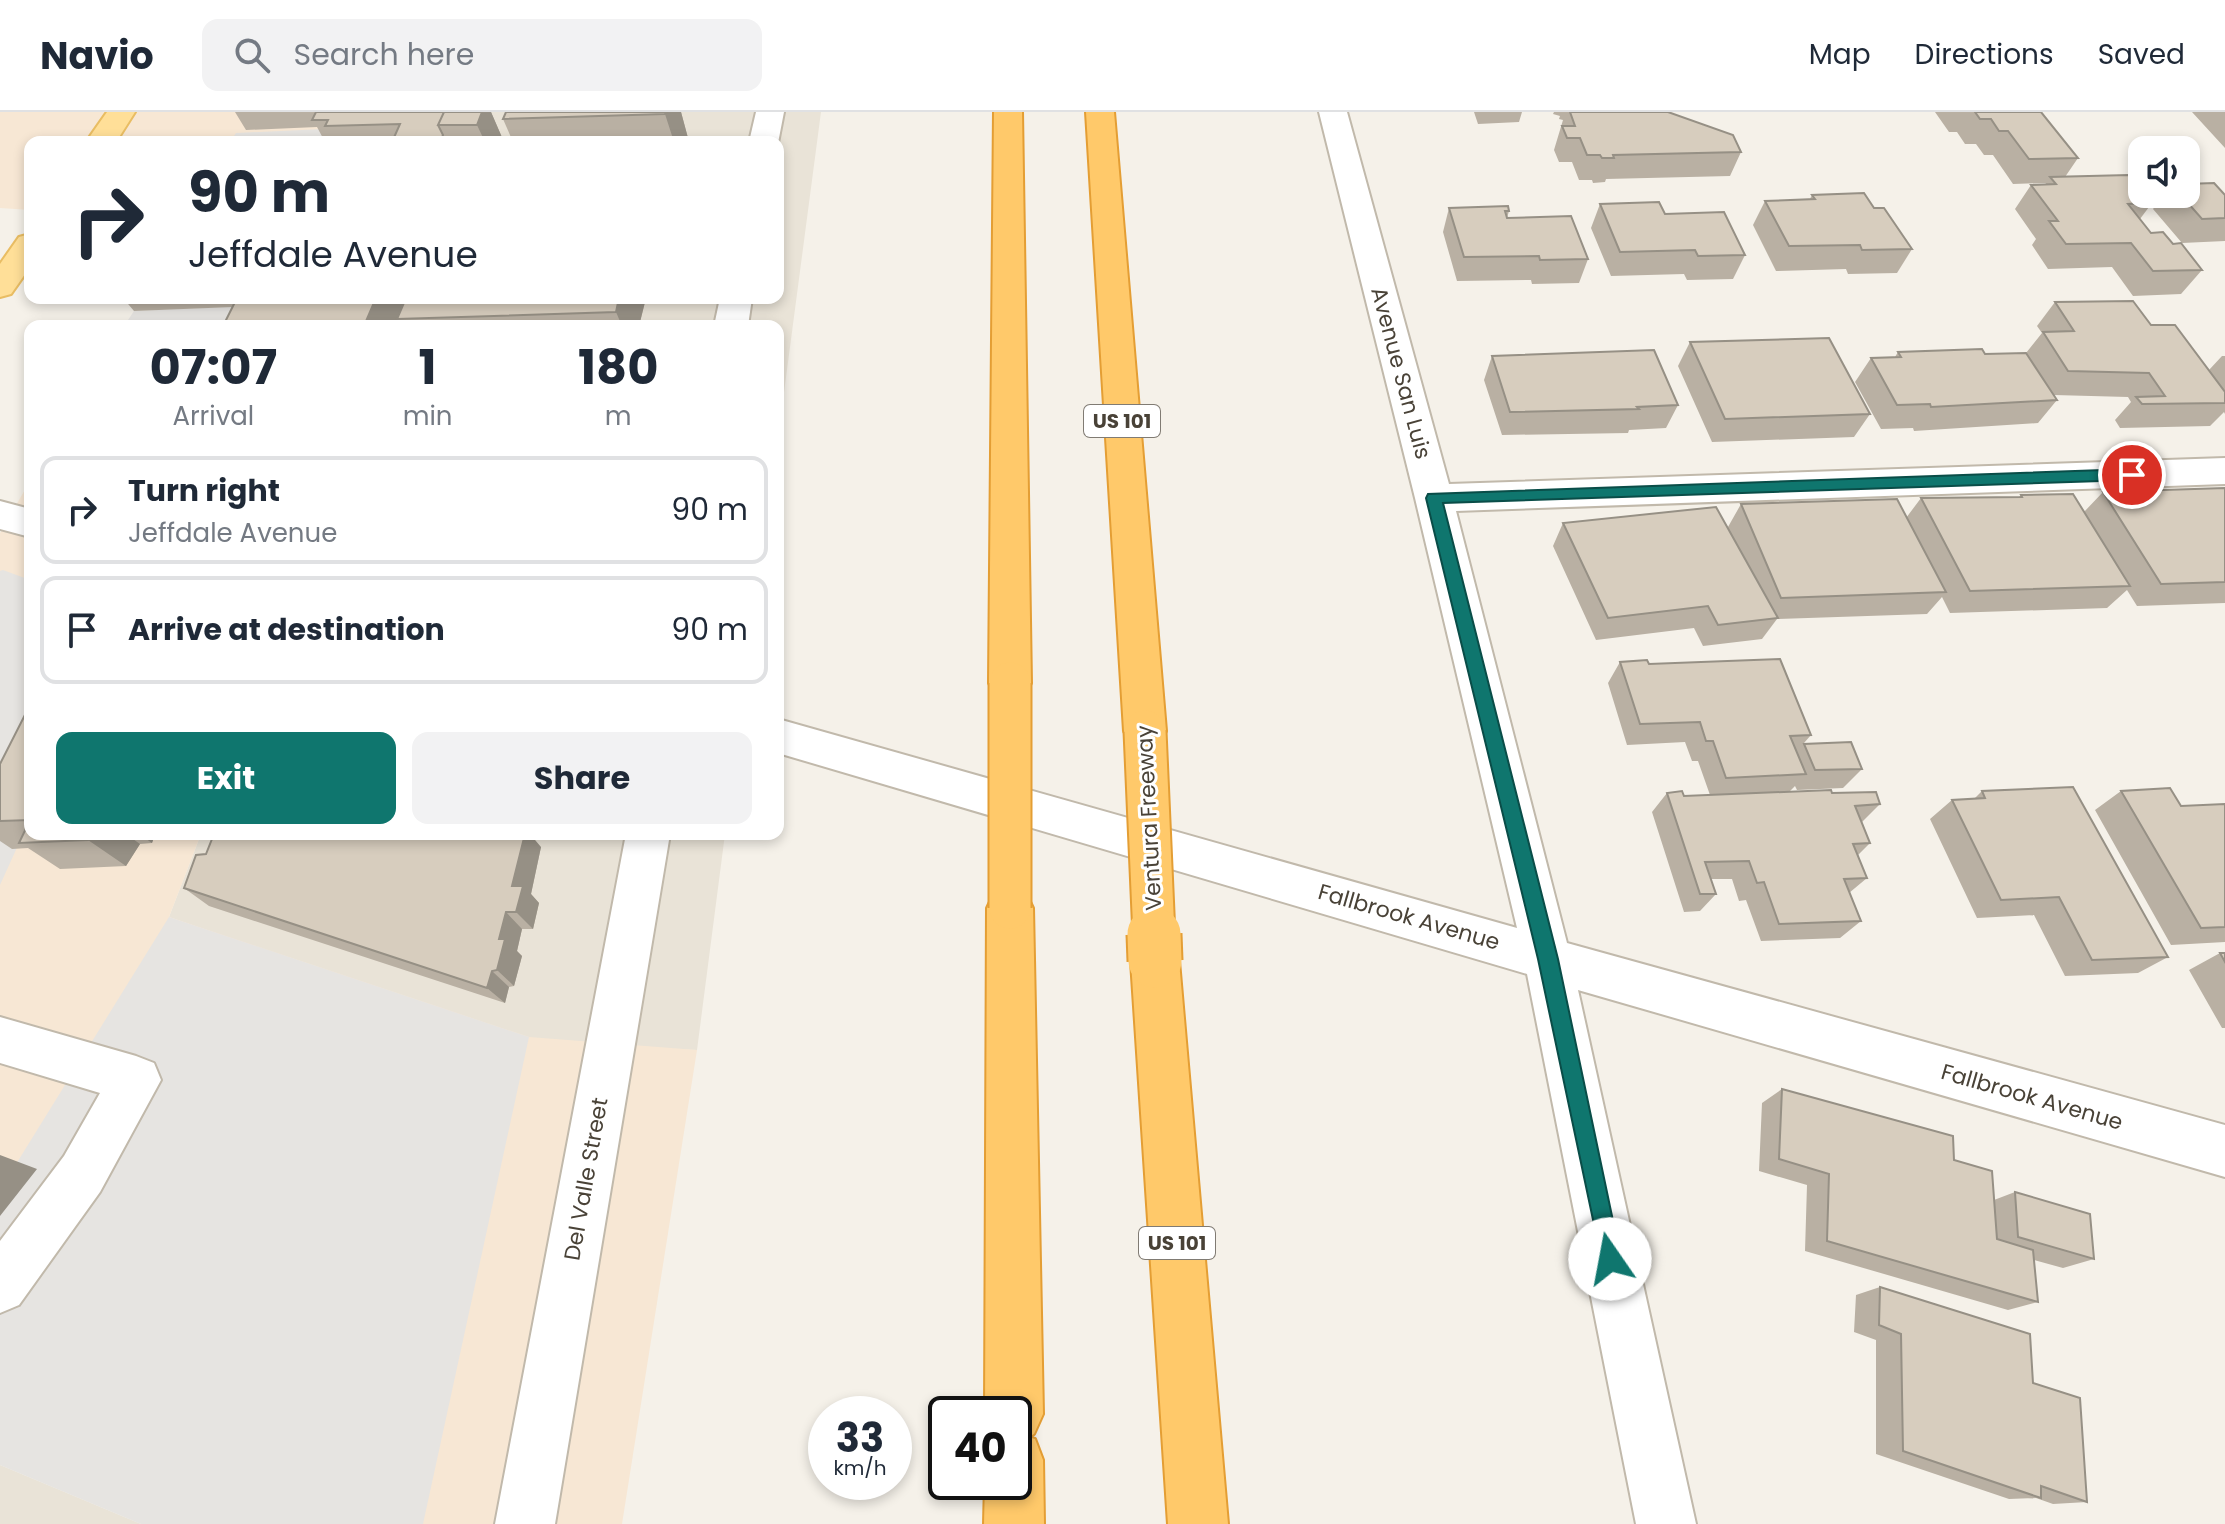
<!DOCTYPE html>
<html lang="en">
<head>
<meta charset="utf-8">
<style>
  body { margin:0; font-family:Poppins,sans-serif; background:#f2f2f3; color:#1f2937; height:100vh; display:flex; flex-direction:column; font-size:30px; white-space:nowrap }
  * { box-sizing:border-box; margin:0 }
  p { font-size:26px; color:#747a83 }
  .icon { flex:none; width:44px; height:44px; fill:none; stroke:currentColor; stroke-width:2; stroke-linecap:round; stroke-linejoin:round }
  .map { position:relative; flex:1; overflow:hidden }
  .side { position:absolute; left:24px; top:208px; width:760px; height:520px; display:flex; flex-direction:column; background:#fff; border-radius:16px; box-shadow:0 4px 12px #0003 }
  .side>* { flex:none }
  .guide { position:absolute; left:24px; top:24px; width:760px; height:168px; border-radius:16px; box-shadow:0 4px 12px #0003; background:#fff; color:#1f2937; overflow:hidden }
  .controls { position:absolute; left:2128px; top:24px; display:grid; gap:16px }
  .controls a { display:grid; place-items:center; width:72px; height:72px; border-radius:16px; background:#fff; box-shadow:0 4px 12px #0003; font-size:40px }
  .speed { position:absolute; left:808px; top:1284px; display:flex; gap:16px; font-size:40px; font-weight:700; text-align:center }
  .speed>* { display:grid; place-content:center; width:104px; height:104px; border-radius:50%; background:#fff; box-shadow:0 4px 12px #0003; line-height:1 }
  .speed small { font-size:20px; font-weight:400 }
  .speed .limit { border:4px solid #111; border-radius:12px; background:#fff; color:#111 }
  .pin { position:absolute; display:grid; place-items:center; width:68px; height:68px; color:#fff; margin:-34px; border:4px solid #fff; border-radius:50%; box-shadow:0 2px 8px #0007 }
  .me { position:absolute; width:88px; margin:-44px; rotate:348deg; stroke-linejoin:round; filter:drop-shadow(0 0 6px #0008) }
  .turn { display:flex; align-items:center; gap:28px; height:168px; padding:0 32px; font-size:36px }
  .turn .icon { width:104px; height:104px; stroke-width:2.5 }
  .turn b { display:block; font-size:56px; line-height:68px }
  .eta { display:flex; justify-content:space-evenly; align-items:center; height:136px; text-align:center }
  .eta b { font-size:48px; font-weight:700; line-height:56px }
  .primary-button { display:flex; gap:16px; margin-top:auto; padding:16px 32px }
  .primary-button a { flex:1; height:92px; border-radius:16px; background:#0f766e; color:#fff; font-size:32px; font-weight:700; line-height:92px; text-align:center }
  .primary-button a+a { background:#f2f2f3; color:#1f2937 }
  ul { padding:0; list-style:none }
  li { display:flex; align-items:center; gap:24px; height:108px; margin:0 16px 12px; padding:0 16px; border:4px solid #e0e1e3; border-radius:16px }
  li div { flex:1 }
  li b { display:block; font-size:30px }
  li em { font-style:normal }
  header { display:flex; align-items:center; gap:48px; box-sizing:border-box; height:112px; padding:0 40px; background:#fff; border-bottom:2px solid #e0e1e3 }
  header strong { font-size:38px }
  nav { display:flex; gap:44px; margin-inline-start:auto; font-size:28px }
  .search { width:560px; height:72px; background:#f2f2f3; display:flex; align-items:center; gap:20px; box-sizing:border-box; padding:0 28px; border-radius:16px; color:#747a83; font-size:30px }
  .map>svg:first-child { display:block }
  .residential { fill:#e9e3d7 }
  .commercial { fill:#f7e7d4 }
  .parking { fill:#e6e4e1 }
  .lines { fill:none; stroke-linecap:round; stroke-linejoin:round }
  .minor-casing { stroke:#c1b9ab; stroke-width:4 }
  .major-casing { stroke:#e9bd63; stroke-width:4 }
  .highway-casing { stroke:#e49e34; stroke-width:4 }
  .minor { fill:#fff; fill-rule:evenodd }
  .major { fill:#ffdf98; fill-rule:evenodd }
  .highway { fill:#ffc96a; fill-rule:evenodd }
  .highway-bridge-far1-casing { stroke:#e49e34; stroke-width:45; stroke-linecap:butt }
  .highway-bridge-casing { stroke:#e49e34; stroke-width:57; stroke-linecap:butt }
  .highway-bridge-far1 { stroke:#ffc96a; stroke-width:41 }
  .highway-bridge { stroke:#ffc96a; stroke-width:53 }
  .wall { fill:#b9b0a3 }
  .shaded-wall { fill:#969085 }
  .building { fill:#d7cdbe; stroke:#969085; stroke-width:2 }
  .route { fill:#0f766e; stroke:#0a4d48; stroke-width:2 }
  .labels { text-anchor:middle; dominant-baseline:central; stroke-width:6; stroke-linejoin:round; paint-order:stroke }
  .shield { fill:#fff; stroke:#807b73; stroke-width:2 }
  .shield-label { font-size:20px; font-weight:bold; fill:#494237 }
  .street-label { font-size:22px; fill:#494237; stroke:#fff }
</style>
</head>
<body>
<header>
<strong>Navio</strong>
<div class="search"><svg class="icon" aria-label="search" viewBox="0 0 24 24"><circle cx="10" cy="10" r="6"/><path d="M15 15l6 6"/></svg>Search here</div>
<nav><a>Map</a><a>Directions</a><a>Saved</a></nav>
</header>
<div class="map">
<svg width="2225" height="1412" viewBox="0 0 2225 1412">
  <rect width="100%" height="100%" fill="#f5f1e9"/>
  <path class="residential" d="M 486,0 L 821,0 L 778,326 L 778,214 L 402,214 L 413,186 L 778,186 L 778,30 L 474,30 Z
    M 201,722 L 725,722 L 697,938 L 539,933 L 169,805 Z
    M 0,1353 L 141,1412 L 0,1412 Z"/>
  <path class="commercial" d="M 0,0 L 486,0 L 474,30 L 30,30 L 30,98 L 0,96 Z
    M 30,369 L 30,722 L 201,722 L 169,805 L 529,925 L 697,938 L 622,1412 L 147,1412 L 0,1349 L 0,421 Z"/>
  <path class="parking" d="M 345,16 L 338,30 L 230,30 L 236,21 Z
    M 275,193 L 264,214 L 124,214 L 134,199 Z
    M 3,458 L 30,468 L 30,707 L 0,773 L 0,459 Z
    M 169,805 L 529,925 L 423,1412 L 141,1412 L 0,1353 L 0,1078 Z"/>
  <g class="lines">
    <g class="minor-casing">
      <path id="minor" d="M 756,0 L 784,0 L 778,31 L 749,30 Z
        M 1319,0 L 1347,0 L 1449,372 L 2225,346 L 2225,372 L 1456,399 L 1567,831 L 2225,1013 L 2225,1065 L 1578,878 L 1696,1412 L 1636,1412 L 1527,862 L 778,641 L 778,607 L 1517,816 L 1415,386 Z
        M 720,186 L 752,186 L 748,214 L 714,214 Z
        M 0,389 L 30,397 L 30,425 L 0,417 Z
        M 626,722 L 670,722 L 555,1412 L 495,1412 Z
        M 0,905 L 136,944 L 154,951 L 161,968 L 100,1080 L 19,1193 L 0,1201 L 0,1129 L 64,1044 L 100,981 L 0,951 Z"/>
    </g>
    <g class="major-casing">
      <path id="major" d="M 107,0 L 135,0 L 116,30 L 86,30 Z
        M 30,122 L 30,155 L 11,182 L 0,185 L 0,152 L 19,125 Z"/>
    </g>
    <g class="highway-casing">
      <path id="highway" d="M 994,0 L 1022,0 L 1031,571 L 1025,583 L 1010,587 L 995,583 L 989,571 Z
        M 1086,0 L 1114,0 L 1166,619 L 1160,631 L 1145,636 L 1130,631 L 1124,619 Z
        M 1010,775 L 1026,781 L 1033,796 L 1043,1302 L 1034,1322 L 1028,1325 L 1035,1327 L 1043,1348 L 1044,1412 L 984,1412 L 985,1370 L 1014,1370 L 1014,1302 L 985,1302 L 987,796 L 994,781 Z
        M 1155,827 L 1172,834 L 1179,849 L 1228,1412 L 1168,1412 L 1131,849 L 1138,834 Z"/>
    </g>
    <use href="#minor" class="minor"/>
    <use href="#major" class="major"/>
    <use href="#highway" class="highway"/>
    <g class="highway-bridge-far1-casing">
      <path id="highway-bridge-far1" d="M 1010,571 L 1010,796
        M 1145,619 L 1154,824"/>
    </g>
    <g class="highway-bridge-casing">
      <path id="highway-bridge" d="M 1154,822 L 1155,849"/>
    </g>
    <use href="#highway-bridge-far1" class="highway-bridge-far1"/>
    <use href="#highway-bridge" class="highway-bridge"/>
  </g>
  <path class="wall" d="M 235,0 L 491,0 L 504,30 L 325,30 L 317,15 L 246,18 Z
    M 506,0 L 681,0 L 688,26 L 688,30 L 513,30 L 503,7 Z
    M 1474,0 L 1522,0 L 1519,10 L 1478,12 Z
    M 1554,0 L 1668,0 L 1741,40 L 1730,64 L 1606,67 L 1605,70 L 1593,71 L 1592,68 L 1579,68 L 1572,50 L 1559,50 L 1554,38 L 1563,8 L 1559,7 L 1560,4 L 1553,2 Z
    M 1935,0 L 2041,0 L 2078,46 L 2065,65 L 2152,91 L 2140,107 L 2151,121 L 2173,132 L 2202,158 L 2181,182 L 2133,184 L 2112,155 L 2048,157 L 2032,133 L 2036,127 L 2015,97 L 2031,73 L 2045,73 L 2046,71 L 2013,72 L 1993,43 L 1984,43 L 1976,32 L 1965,32 L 1957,20 L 1949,20 Z
    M 2192,0 L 2225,0 L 2225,36 Z
    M 2165,82 L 2225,83 L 2225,129 L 2182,131 L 2153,97 Z
    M 1812,83 L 1874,96 L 1912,137 L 1897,161 L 1848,162 L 1846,157 L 1776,159 L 1753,113 L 1765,89 L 1810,87 Z
    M 1600,92 L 1665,102 L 1745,143 L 1733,167 L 1687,168 L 1684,162 L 1611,164 L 1591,116 Z
    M 1449,96 L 1509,99 L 1507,106 L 1588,147 L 1579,171 L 1532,172 L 1531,168 L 1457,169 L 1443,120 Z
    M 123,186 L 646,186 L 639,214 L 401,214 L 400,212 L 399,214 L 223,214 L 233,195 L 134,199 Z
    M 2055,190 L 2151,213 L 2209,258 L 2222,244 L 2225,244 L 2225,302 L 2224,300 L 2210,314 L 2120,316 L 2115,308 L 2131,290 L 2128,285 L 2054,283 L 2057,288 L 2038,311 L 1914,319 L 1913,316 L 1881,317 L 1855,270 L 1871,246 L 1895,245 L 1898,240 L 1985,242 L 2026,241 L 2042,221 L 2037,214 Z
    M 1690,230 L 1870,302 L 1854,325 L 1712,330 L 1678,254 Z
    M 1492,244 L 1678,293 L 1666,316 L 1629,318 L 1628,321 L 1502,323 L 1484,268 Z
    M 2225,376 L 2225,491 L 2137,494 L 2127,478 L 2107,496 L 1950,501 L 1942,485 L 1927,502 L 1777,507 L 1762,527 L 1703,534 L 1694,516 L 1596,528 L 1553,434 L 1563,411 L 1728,415 L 1741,392 L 1906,406 L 1921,386 L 2019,385 L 2021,383 L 2084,400 L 2103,380 Z
    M 1620,550 L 1649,552 L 1811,623 L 1804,631 L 1862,657 L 1843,676 L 1797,678 L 1795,674 L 1790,679 L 1832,681 L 1880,692 L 1862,710 L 1870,731 L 1858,743 L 1867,766 L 1849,781 L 1861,809 L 1840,826 L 1761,829 L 1746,788 L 1739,789 L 1732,767 L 1711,767 L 1716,782 L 1700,799 L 1684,800 L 1652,700 L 1667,681 L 1684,684 L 1710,683 L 1698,649 L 1692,649 L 1685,630 L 1627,633 L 1608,571 Z
    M 30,593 L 30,722 L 155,722 L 152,731 L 140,732 L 126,754 L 60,757 L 28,736 L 12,737 L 0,729 L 0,652 Z
    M 1982,679 L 2168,845 L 2138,861 L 2065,864 L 2034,803 L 1977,806 L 1930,707 L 1952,688 L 1974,687 Z
    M 2121,679 L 2181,694 L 2225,692 L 2225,830 L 2171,833 L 2095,698 Z
    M 541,735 L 531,782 L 539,791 L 533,817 L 522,817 L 517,839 L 522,844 L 514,874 L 509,875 L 505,891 L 209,794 L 184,776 L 206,742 Z
    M 2220,841 L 2225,841 L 2225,916 L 2222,916 L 2189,858 Z
    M 1782,977 L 1954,1048 L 1994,1088 L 2015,1080 L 2094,1147 L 2063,1156 L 2034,1148 L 2038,1190 L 2008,1198 L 1805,1139 L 1807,1073 L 1759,1059 L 1762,991 Z
    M 1880,1175 L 2033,1271 L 2087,1390 L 2053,1392 L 2036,1386 L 2009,1387 L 1876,1342 L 1876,1228 L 1854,1220 L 1856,1183 Z"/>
  <path class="shaded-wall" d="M 482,0 L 491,0 L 504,30 L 485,30 L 477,13 Z
    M 666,0 L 681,0 L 688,26 L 688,30 L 674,30 L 665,2 Z
    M 376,186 L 404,186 L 408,193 L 397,207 L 400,212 L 399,214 L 364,214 Z
    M 619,186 L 646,186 L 639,214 L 622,214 L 616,200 Z
    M 92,722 L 126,722 L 140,732 L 126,754 L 88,728 Z
    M 139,722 L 155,722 L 152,731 Z
    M 525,722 L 530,722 L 541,735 L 531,782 L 539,791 L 533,817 L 516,800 L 512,774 Z
    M 506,800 L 522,817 L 517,839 L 522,844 L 514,874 L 497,858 L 499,827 Z
    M 492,859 L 509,875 L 505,891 L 487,876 Z
    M 0,1043 L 37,1057 L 0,1104 Z"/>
  <path class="building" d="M 316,0 L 444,0 L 438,13 L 443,23 L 440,30 L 392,30 L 400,12 L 325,14 L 328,8 L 312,8 Z
    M 444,0 L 482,0 L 477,13 L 438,13 Z
    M 506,0 L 666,0 L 665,2 L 503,7 Z
    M 1570,0 L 1668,0 L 1733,23 L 1741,40 L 1613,43 L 1614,46 L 1602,46 L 1600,43 L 1587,43 L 1580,26 L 1567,26 L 1562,14 L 1575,14 Z
    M 1975,0 L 2041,0 L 2078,46 L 2029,47 L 2008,19 L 1999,19 L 1991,7 L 1980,7 Z
    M 2129,63 L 2142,79 L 2142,82 L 2144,82 L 2152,91 L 2128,92 L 2151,121 L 2163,120 L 2173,132 L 2181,131 L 2202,158 L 2153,159 L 2131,131 L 2066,132 L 2049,109 L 2058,109 L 2031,73 L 2056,72 L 2050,65 Z
    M 2214,71 L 2225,83 L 2225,106 L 2202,107 L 2180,82 L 2186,82 L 2186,72 Z
    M 1864,81 L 1874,96 L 1884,96 L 1912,137 L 1862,138 L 1860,133 L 1789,134 L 1765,89 L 1815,87 L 1812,83 Z
    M 1659,90 L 1665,102 L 1724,100 L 1745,143 L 1698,144 L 1695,138 L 1620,140 L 1600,92 Z
    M 1508,94 L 1509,99 L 1505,99 L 1507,106 L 1571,104 L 1588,147 L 1540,148 L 1539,144 L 1464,145 L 1449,96 Z
    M 237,186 L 376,186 L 364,214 L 223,214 Z
    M 406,186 L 619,186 L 616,200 L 397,207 Z
    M 2133,189 L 2151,213 L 2175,213 L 2225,280 L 2225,291 L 2142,292 L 2136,285 L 2165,284 L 2149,261 L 2068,259 L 2043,220 L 2074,219 L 2055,190 Z
    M 1829,226 L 1870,302 L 1725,307 L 1690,230 Z
    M 1982,237 L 1985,242 L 2026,241 L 2057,288 L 1931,295 L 1930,292 L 1897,293 L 1871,246 L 1901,245 L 1898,240 Z
    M 1654,238 L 1678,293 L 1637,295 L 1639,297 L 1510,300 L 1492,244 Z
    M 2225,376 L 2225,470 L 2161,472 L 2103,380 Z
    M 2073,382 L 2130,474 L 1970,479 L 1921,386 L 2022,385 L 2021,383 Z
    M 1897,387 L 1946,480 L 1781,486 L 1741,392 Z
    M 1716,395 L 1778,506 L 1718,513 L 1708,494 L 1608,506 L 1563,411 Z
    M 1780,547 L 1811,623 L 1790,624 L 1806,662 L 1726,666 L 1713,629 L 1706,629 L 1700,610 L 1640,612 L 1620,550 L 1647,548 L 1649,552 Z
    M 30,593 L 30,722 L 92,722 L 88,728 L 19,731 L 30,708 L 0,709 L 0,652 Z
    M 1851,630 L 1862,657 L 1815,658 L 1804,632 Z
    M 2073,675 L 2168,845 L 2092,848 L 2059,785 L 2001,788 L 1952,688 L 1985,686 L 1982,679 Z
    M 2170,676 L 2181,694 L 2225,692 L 2225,815 L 2201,816 L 2121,679 Z
    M 1831,678 L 1832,681 L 1876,680 L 1880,692 L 1855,694 L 1870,731 L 1853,732 L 1867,766 L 1844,767 L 1861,809 L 1779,812 L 1764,770 L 1757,771 L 1749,749 L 1705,750 L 1716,782 L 1700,782 L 1667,681 L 1682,679 L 1684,684 Z
    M 214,722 L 525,722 L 512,774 L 523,774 L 516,800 L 506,800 L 499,827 L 505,827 L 497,858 L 492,859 L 487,876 L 184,776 L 196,743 L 206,742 Z
    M 2220,841 L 2225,841 L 2225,850 Z
    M 1782,977 L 1953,1024 L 1954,1048 L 1992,1059 L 1997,1127 L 2033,1138 L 2038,1190 L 1827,1129 L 1829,1062 L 1779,1047 Z
    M 2015,1080 L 2090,1102 L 2094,1147 L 2018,1125 Z
    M 1880,1175 L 2030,1222 L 2033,1271 L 2080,1286 L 2087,1390 L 2041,1374 L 2041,1386 L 1903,1339 L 1901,1222 L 1879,1213 Z"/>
  <path class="route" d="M 2132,357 L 2140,363 L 2132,368 L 1443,391 L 1558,847 L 1621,1147 L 1618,1155 L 1610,1158 L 1603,1155 L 1538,847 L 1426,386 L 1428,382 Z"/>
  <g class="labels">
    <g class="shield">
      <rect x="1084" y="293" width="76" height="32" rx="6"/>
      <rect x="1139" y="1115" width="76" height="32" rx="6"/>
    </g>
    <g class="shield-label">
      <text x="1122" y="309">US 101</text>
      <text x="1177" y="1131">US 101</text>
    </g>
    <g class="street-label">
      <text transform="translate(1401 261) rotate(75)">Avenue San Luis</text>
      <text transform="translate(1149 706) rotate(-93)">Ventura Freeway</text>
      <text transform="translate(1409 805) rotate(16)">Fallbrook Avenue</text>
      <text transform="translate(2032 985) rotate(16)">Fallbrook Avenue</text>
      <text transform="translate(586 1067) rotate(-80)">Del Valle Street</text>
    </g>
  </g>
</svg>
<div class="controls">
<a><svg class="icon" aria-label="sound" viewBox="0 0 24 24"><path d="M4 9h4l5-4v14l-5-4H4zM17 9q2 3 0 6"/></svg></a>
</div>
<div class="speed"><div>33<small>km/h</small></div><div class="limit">40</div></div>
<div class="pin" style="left:2132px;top:363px;background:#d93025"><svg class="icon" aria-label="arrive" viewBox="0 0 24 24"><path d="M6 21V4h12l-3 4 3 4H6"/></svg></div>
<svg class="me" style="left:1610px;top:1147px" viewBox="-20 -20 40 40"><circle r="19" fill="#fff"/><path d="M0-13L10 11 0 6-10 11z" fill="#0f766e"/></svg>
<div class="guide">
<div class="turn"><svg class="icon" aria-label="right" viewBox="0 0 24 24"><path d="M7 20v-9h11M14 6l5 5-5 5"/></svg><div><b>90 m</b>Jeffdale Avenue</div></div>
</div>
<section class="side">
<div class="eta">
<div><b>07:07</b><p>Arrival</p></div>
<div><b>1</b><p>min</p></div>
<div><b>180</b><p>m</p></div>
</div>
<ul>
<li><svg class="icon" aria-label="right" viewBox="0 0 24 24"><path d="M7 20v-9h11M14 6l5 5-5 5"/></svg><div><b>Turn right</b><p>Jeffdale Avenue</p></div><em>90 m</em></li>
<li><svg class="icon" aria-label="arrive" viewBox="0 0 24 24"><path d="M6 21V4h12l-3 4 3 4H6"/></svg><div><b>Arrive at destination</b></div><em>90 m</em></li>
</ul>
<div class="primary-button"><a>Exit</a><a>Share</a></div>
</section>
</div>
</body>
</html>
